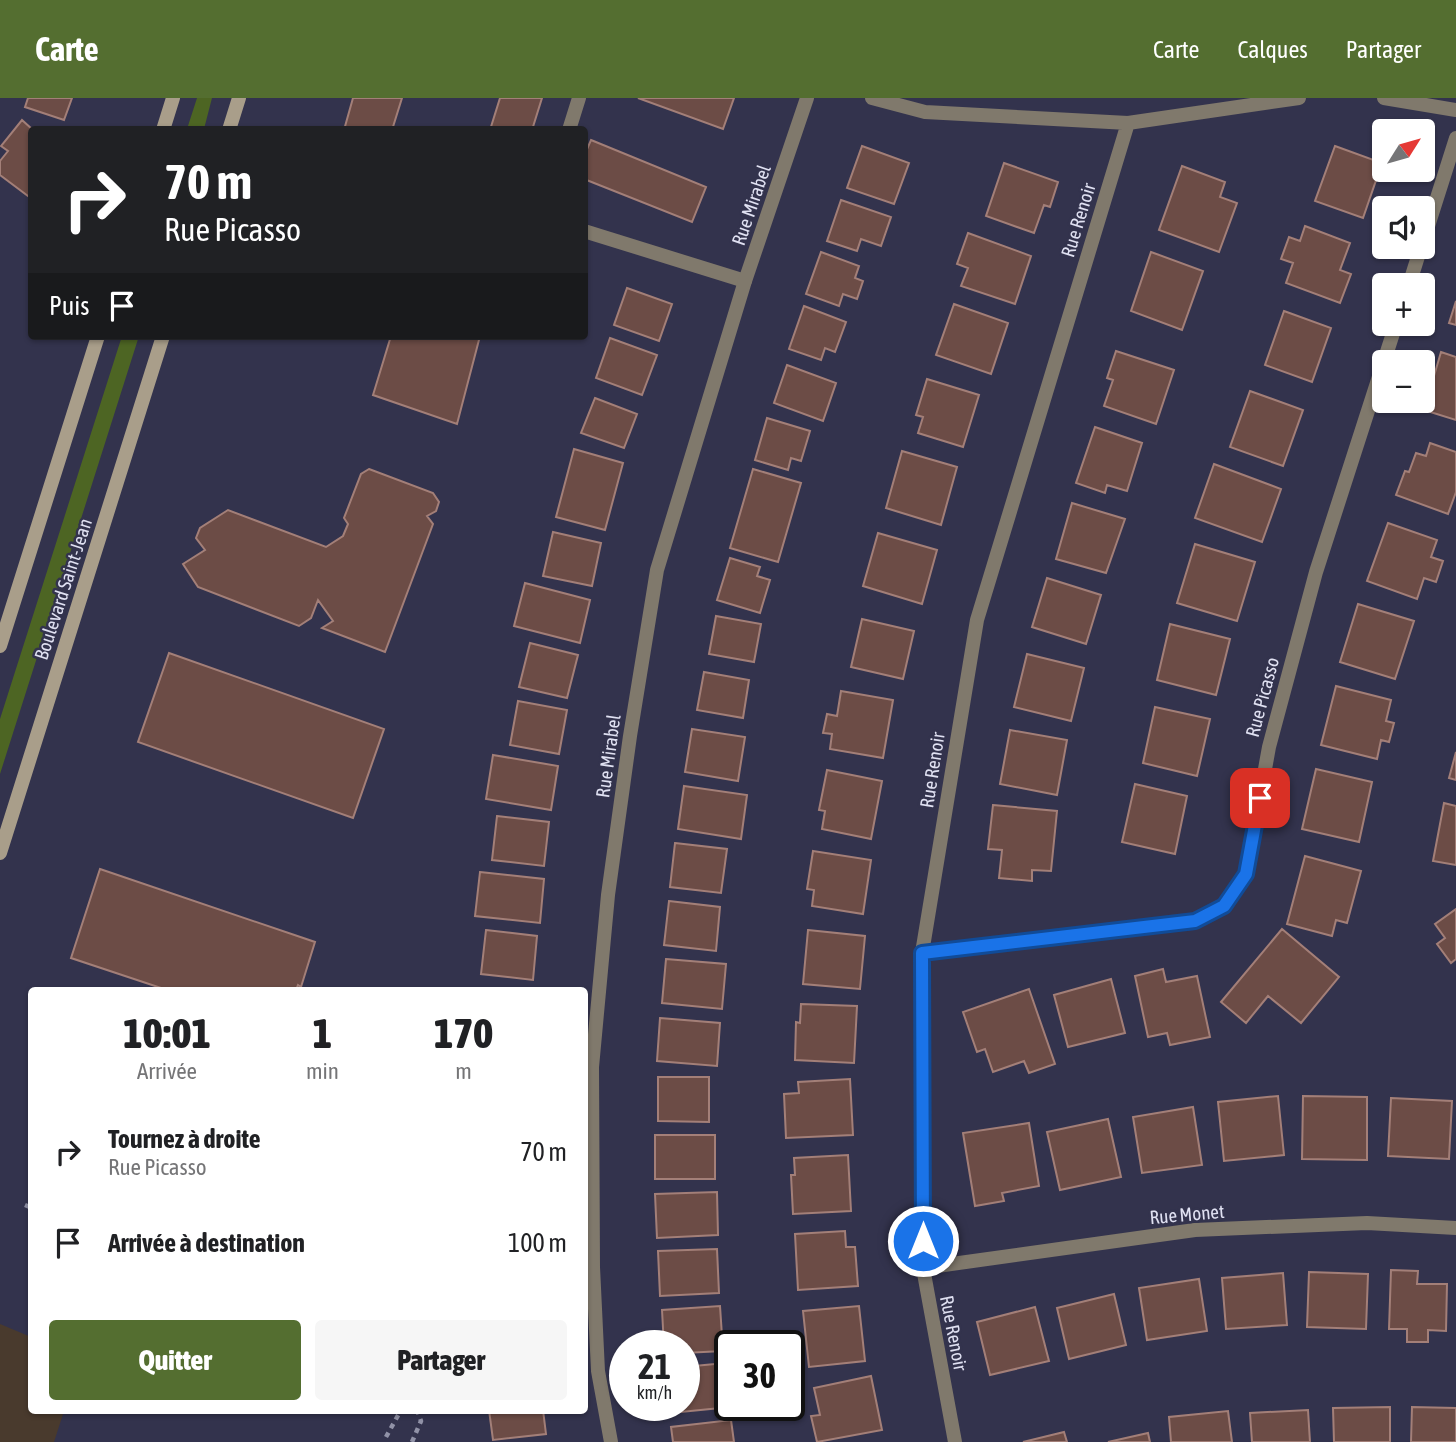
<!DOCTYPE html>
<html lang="fr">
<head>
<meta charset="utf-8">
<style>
  body { margin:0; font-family:"Asap Condensed",sans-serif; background:#f6f6f6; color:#202124; height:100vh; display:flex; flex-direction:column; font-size:26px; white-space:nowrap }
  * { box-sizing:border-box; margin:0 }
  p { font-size:23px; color:#757577 }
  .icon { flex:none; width:38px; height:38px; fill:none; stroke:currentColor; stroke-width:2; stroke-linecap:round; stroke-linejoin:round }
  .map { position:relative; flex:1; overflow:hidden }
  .details { position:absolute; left:28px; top:889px; width:560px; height:427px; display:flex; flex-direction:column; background:#fff; border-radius:7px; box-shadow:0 2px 5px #0004 }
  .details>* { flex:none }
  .banner { position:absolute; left:28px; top:28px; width:560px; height:214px; border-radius:7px; box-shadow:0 2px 5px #0004; background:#202124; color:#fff; overflow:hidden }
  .needle { width:46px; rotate:53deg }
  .fabs { position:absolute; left:1372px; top:21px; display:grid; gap:14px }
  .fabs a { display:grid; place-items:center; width:63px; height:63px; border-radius:7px; background:#fff; box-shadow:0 2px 5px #0004; font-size:35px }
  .speed { position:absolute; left:609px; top:1232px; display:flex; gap:14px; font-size:35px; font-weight:700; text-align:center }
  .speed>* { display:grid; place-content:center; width:91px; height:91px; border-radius:50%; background:#fff; box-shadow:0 2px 5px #0004; line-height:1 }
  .speed small { font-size:18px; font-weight:400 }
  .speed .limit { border:4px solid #111; border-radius:10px; background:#fff; color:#111 }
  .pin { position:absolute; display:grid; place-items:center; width:60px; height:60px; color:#fff; margin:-30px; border-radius:14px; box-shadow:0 4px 10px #0006 }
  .me { position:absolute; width:77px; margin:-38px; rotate:0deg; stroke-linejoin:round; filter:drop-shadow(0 0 5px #0008) }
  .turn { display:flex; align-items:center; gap:24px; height:147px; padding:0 21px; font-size:32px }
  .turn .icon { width:91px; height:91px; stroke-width:2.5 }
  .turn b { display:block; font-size:49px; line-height:60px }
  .then { display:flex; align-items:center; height:66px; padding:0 21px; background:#0003; gap:14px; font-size:26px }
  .eta { display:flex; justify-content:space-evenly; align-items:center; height:119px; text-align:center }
  .eta b { font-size:42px; font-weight:800; line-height:49px }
  .action { display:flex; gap:14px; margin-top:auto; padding:14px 21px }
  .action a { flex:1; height:80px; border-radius:7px; background:#546e30; color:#fff; font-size:28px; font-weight:800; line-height:80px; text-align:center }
  .action a+a { background:#f6f6f6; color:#202124 }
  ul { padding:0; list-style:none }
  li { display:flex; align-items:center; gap:21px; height:91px; padding:0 21px }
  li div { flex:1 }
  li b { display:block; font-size:26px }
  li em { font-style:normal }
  header { display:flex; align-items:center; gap:42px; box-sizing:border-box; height:98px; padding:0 35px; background:#546e30; color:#fff }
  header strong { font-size:33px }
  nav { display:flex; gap:38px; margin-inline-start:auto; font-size:24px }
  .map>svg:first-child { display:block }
  .commercial { fill:#493a2d }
  .green { fill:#4d6523 }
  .building { fill:#6c4c46; stroke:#a37f78; stroke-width:2 }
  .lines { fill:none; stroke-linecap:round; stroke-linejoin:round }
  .path { stroke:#9192a7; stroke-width:4.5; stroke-dasharray:5 5; stroke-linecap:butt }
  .lane { stroke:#80796c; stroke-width:14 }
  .street { stroke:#80796c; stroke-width:14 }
  .secondary { stroke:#a99e8a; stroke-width:14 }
  .route-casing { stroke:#114b97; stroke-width:18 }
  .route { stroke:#1a73e8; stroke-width:12 }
  .labels { text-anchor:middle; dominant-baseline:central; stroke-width:5; stroke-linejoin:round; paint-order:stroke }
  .street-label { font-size:19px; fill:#e0e1f2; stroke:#33334d }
</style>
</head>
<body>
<header>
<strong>Carte</strong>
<nav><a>Carte</a><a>Calques</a><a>Partager</a></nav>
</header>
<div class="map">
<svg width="1456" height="1344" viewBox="0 0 1456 1344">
  <rect width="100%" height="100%" fill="#33334d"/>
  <path class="commercial" d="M 0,1226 L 31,1239 L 32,1312 L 64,1313 L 54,1344 L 0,1344 Z"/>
  <path class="green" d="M 197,0 L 212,0 L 204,31 L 187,31 Z
    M 122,238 L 139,238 L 0,676 L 0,621 Z"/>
  <path class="building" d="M 28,0 L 72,0 L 64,22 L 25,9 Z
    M 353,0 L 402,0 L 392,32 L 344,32 Z
    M 500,0 L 542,0 L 532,32 L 490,32 Z
    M 638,0 L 734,0 L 723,31 Z
    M 22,22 L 33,32 L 32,101 L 0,77 L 0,63 L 8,53 L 1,48 Z
    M 591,42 L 706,89 L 692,124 L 584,81 L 584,58 Z
    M 862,48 L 909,65 L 894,106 L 847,90 Z
    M 1335,48 L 1382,65 L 1363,120 L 1315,103 Z
    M 1004,65 L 1058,84 L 1050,109 L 1044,107 L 1034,135 L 986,118 Z
    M 1182,68 L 1225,84 L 1220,99 L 1237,105 L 1219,154 L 1159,132 Z
    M 841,102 L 891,119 L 881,148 L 861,141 L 857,153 L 827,143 Z
    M 1305,128 L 1350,145 L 1340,172 L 1351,176 L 1340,205 L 1286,185 L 1293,165 L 1281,161 L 1289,139 L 1300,143 Z
    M 968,135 L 1031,158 L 1015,206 L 961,188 L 968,170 L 957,166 Z
    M 821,154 L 859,168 L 855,180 L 863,183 L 857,201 L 843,196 L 839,208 L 806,196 Z
    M 1151,154 L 1203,173 L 1182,232 L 1131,213 Z
    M 627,190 L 672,206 L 659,243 L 614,227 Z
    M 1456,203 L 1456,227 L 1449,225 Z
    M 954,206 L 1008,225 L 991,276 L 936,257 Z
    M 804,208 L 846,224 L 835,254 L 825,250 L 821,262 L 789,251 Z
    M 1284,213 L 1331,230 L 1312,284 L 1265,267 Z
    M 391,238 L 480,238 L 457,326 L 373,297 Z
    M 610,240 L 657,257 L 642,297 L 596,280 Z
    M 1116,253 L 1174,272 L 1156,326 L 1104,308 L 1113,282 L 1107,280 Z
    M 1441,254 L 1456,259 L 1456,322 L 1424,312 Z
    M 787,267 L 836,285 L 823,323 L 774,305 Z
    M 927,281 L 979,297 L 963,349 L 918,335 L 923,319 L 916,317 Z
    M 1250,293 L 1303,312 L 1283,368 L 1230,349 Z
    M 595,300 L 637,316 L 624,350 L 581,335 Z
    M 767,320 L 810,333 L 801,363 L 791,360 L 788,372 L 755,362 Z
    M 1095,329 L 1142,345 L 1127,393 L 1107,387 L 1105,395 L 1076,385 Z
    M 1430,345 L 1456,354 L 1456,394 L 1448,416 L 1396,397 L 1405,373 L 1409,374 L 1416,355 L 1426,358 Z
    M 574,351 L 623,365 L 605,432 L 556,419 Z
    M 902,353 L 957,369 L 941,427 L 886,410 Z
    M 1214,366 L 1281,391 L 1262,444 L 1195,420 Z
    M 369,371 L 433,395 L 439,404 L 436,413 L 427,418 L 433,426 L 385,554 L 322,530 L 333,523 L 318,502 L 311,520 L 299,528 L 198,489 L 183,466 L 205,452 L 196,440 L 200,430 L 228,412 L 326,449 L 343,438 L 348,426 L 344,420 L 361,376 Z
    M 753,371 L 801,385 L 778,464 L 730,450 Z
    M 1072,405 L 1125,421 L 1106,475 L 1056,461 Z
    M 1388,425 L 1437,442 L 1431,459 L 1443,463 L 1436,484 L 1424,480 L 1417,501 L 1367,483 Z
    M 553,434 L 601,445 L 592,488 L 543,478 Z
    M 878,435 L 937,452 L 922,506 L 863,488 Z
    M 1195,446 L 1255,464 L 1237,523 L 1177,505 Z
    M 730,460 L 760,469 L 757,478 L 770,482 L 760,515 L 717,502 Z
    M 1047,480 L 1101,497 L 1086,546 L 1032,529 Z
    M 525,485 L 590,502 L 580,545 L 514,528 Z
    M 1358,506 L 1414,523 L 1395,581 L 1340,564 Z
    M 716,518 L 761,526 L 754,564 L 709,556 Z
    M 862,521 L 914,533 L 903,581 L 851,569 Z
    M 1170,526 L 1230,541 L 1216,597 L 1157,582 Z
    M 530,545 L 578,557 L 567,600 L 519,589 Z
    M 169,555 L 384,631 L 353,720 L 138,644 Z
    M 1027,556 L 1084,570 L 1071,623 L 1014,609 Z
    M 704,574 L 749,582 L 743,620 L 697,612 Z
    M 1336,588 L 1391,602 L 1386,623 L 1394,625 L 1389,644 L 1381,642 L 1377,661 L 1321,647 Z
    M 841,593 L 893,602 L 883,660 L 830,651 L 832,636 L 823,635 L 827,616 L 837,618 Z
    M 518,603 L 567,612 L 559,656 L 510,647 Z
    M 1155,609 L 1210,621 L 1197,678 L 1143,665 Z
    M 692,631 L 745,639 L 738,683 L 685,674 Z
    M 1010,632 L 1067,642 L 1057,697 L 1000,686 Z
    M 1456,654 L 1456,682 L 1449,680 Z
    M 493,657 L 558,668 L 551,712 L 486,701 Z
    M 1316,671 L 1372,684 L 1359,744 L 1302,731 Z
    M 827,672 L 882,683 L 871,741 L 822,731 L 825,713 L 819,712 Z
    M 1135,686 L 1187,698 L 1175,756 L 1122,744 Z
    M 684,688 L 747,697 L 741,741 L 678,731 Z
    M 1444,705 L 1456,708 L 1456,767 L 1433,763 Z
    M 993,707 L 1057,713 L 1051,773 L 1032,772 L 1032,783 L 999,780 L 1002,752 L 988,751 Z
    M 497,718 L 549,724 L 544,768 L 492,762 Z
    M 675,745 L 727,751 L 721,795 L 670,789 Z
    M 813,753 L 871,762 L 863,816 L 812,808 L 814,792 L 807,791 Z
    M 1305,758 L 1361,773 L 1347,825 L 1336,822 L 1332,838 L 1287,826 Z
    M 100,771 L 315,844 L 301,889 L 298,887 L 296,892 L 167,892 L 71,860 Z
    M 480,774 L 544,781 L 540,825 L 475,818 Z
    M 669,803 L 720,809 L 716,853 L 664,847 Z
    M 1456,811 L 1456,861 L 1451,865 L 1437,846 L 1445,840 L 1435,826 Z
    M 1282,831 L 1339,879 L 1301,925 L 1268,898 L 1246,925 L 1221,904 Z
    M 486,832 L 537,838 L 533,882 L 481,876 Z
    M 808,832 L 865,838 L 860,891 L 803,886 Z
    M 666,861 L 726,866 L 722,911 L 662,905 Z
    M 1163,871 L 1166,884 L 1197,878 L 1210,939 L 1170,947 L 1167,935 L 1148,939 L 1135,878 Z
    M 1111,881 L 1125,935 L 1068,949 L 1054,897 Z
    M 1029,891 L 1055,966 L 1029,975 L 1024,963 L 993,974 L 985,951 L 977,954 L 963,914 Z
    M 801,906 L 857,908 L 854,965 L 795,962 L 796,924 L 800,925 Z
    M 660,920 L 720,925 L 717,968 L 657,963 Z
    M 658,979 L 709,979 L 709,1024 L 658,1023 Z
    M 850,981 L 853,1037 L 786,1040 L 784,996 L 799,995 L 798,984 Z
    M 1278,998 L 1284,1057 L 1224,1063 L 1218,1004 Z
    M 1303,998 L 1367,999 L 1367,1062 L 1302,1061 Z
    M 1391,1000 L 1452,1003 L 1449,1061 L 1388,1058 Z
    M 1193,1009 L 1202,1067 L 1142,1075 L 1133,1019 Z
    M 1108,1021 L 1121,1079 L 1060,1092 L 1047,1034 Z
    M 1029,1025 L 1039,1088 L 1002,1095 L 1004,1103 L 975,1108 L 963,1035 Z
    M 655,1037 L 715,1037 L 715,1081 L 655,1081 Z
    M 848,1057 L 851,1113 L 793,1116 L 791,1077 L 795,1077 L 794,1060 Z
    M 717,1094 L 718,1137 L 657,1140 L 655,1096 Z
    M 845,1133 L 846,1149 L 855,1149 L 858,1188 L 798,1192 L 795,1136 Z
    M 717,1151 L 719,1195 L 660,1198 L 658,1153 Z
    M 1391,1172 L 1418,1173 L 1417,1186 L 1447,1186 L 1446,1233 L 1428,1232 L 1428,1244 L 1407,1244 L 1407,1231 L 1389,1231 Z
    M 1309,1174 L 1368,1176 L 1366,1231 L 1307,1229 Z
    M 1283,1175 L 1287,1227 L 1226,1231 L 1222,1180 Z
    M 1199,1181 L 1207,1233 L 1147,1242 L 1139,1190 Z
    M 1114,1196 L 1126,1247 L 1069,1261 L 1057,1210 Z
    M 720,1208 L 723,1253 L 684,1255 L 684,1248 L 664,1248 L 662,1212 Z
    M 859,1208 L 865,1263 L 809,1269 L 803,1213 Z
    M 1035,1209 L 1049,1263 L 990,1277 L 977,1224 Z
    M 725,1265 L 730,1309 L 671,1315 L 670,1307 L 684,1307 L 684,1269 Z
    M 871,1278 L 882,1332 L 817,1344 L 811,1318 L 820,1317 L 814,1290 Z
    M 1390,1309 L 1390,1344 L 1334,1344 L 1333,1310 Z
    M 1412,1309 L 1456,1310 L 1456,1344 L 1411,1344 Z
    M 489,1312 L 543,1312 L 546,1336 L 493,1342 Z
    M 1308,1312 L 1310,1344 L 1252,1344 L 1250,1315 Z
    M 1228,1313 L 1232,1344 L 1171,1344 L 1169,1319 Z
    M 731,1322 L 734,1344 L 673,1344 L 671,1329 Z
    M 1064,1334 L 1067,1344 L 1023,1344 Z
    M 1148,1335 L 1150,1344 L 1108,1344 Z"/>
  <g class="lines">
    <path class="path" d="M 25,1107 L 32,1110
      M 386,1339 L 401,1312
      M 412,1344 L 421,1323 L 417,1312"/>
    <path class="lane" d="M 569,32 L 579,0
      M 584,133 L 745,183"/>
    <path class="street" d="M 872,0 L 925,14 L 1128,25 L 1299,0
      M 1384,0 L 1456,12
      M 1423,144 L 1456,40
      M 1409,187 L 1421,149
      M 922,855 L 1195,823 L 1224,808 L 1246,776 L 1269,649 L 1316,474 L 1396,226
      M 923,1170 L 1195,1132 L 1367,1125 L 1456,1130
      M 611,1344 L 598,1273 L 593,1169 L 592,969 L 608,797 L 630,638 L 657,472 L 745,183 L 807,0
      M 955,1344 L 923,1170 L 922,855 L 977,522 L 1128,25"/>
    <path class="secondary" d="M 163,32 L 173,0
      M 229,32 L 239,0
      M 0,548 L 98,238
      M 0,755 L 163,238"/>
  </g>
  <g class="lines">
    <g class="route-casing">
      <path id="route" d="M 923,1143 L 922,855 L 1195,823 L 1224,808 L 1246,776 L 1260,700"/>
    </g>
    <use href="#route" class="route"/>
  </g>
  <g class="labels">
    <g class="street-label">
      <text transform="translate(751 107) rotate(-71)">Rue Mirabel</text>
      <text transform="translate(1078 122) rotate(-73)">Rue Renoir</text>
      <text transform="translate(63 491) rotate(-72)">Boulevard Saint-Jean</text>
      <text transform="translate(1262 599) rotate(-75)">Rue Picasso</text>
      <text transform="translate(608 658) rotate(-82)">Rue Mirabel</text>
      <text transform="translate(932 672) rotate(-81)">Rue Renoir</text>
      <text transform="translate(1187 1116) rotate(-5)">Rue Monet</text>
      <text transform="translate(954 1235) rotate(79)">Rue Renoir</text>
    </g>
  </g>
</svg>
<div class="fabs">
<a><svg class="needle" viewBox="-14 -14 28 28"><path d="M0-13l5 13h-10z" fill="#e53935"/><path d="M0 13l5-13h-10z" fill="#757577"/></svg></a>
<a><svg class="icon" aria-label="sound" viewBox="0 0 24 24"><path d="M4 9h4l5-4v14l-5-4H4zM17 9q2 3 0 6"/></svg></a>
<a>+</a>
<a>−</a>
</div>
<div class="speed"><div>21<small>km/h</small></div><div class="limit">30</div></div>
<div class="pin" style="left:1260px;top:700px;background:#d93025"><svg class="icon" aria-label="arrive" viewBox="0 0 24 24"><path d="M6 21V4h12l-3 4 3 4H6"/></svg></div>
<svg class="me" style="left:923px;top:1143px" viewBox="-20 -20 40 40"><circle r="17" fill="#1a73e8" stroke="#fff" stroke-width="3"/><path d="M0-11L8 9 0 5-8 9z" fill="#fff"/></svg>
<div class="banner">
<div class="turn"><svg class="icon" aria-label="right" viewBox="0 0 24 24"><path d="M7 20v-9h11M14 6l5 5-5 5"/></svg><div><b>70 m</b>Rue Picasso</div></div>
<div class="then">Puis<svg class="icon" aria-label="arrive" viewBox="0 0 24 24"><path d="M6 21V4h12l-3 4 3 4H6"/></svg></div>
</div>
<section class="details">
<div class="eta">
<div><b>10:01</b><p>Arrivée</p></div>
<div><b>1</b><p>min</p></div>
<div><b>170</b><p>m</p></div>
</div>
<ul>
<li><svg class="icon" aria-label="right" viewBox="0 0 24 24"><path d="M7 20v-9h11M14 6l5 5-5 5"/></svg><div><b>Tournez à droite</b><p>Rue Picasso</p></div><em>70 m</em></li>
<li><svg class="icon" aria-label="arrive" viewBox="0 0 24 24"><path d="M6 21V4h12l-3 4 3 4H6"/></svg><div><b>Arrivée à destination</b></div><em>100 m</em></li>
</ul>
<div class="action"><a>Quitter</a><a>Partager</a></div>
</section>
</div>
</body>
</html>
